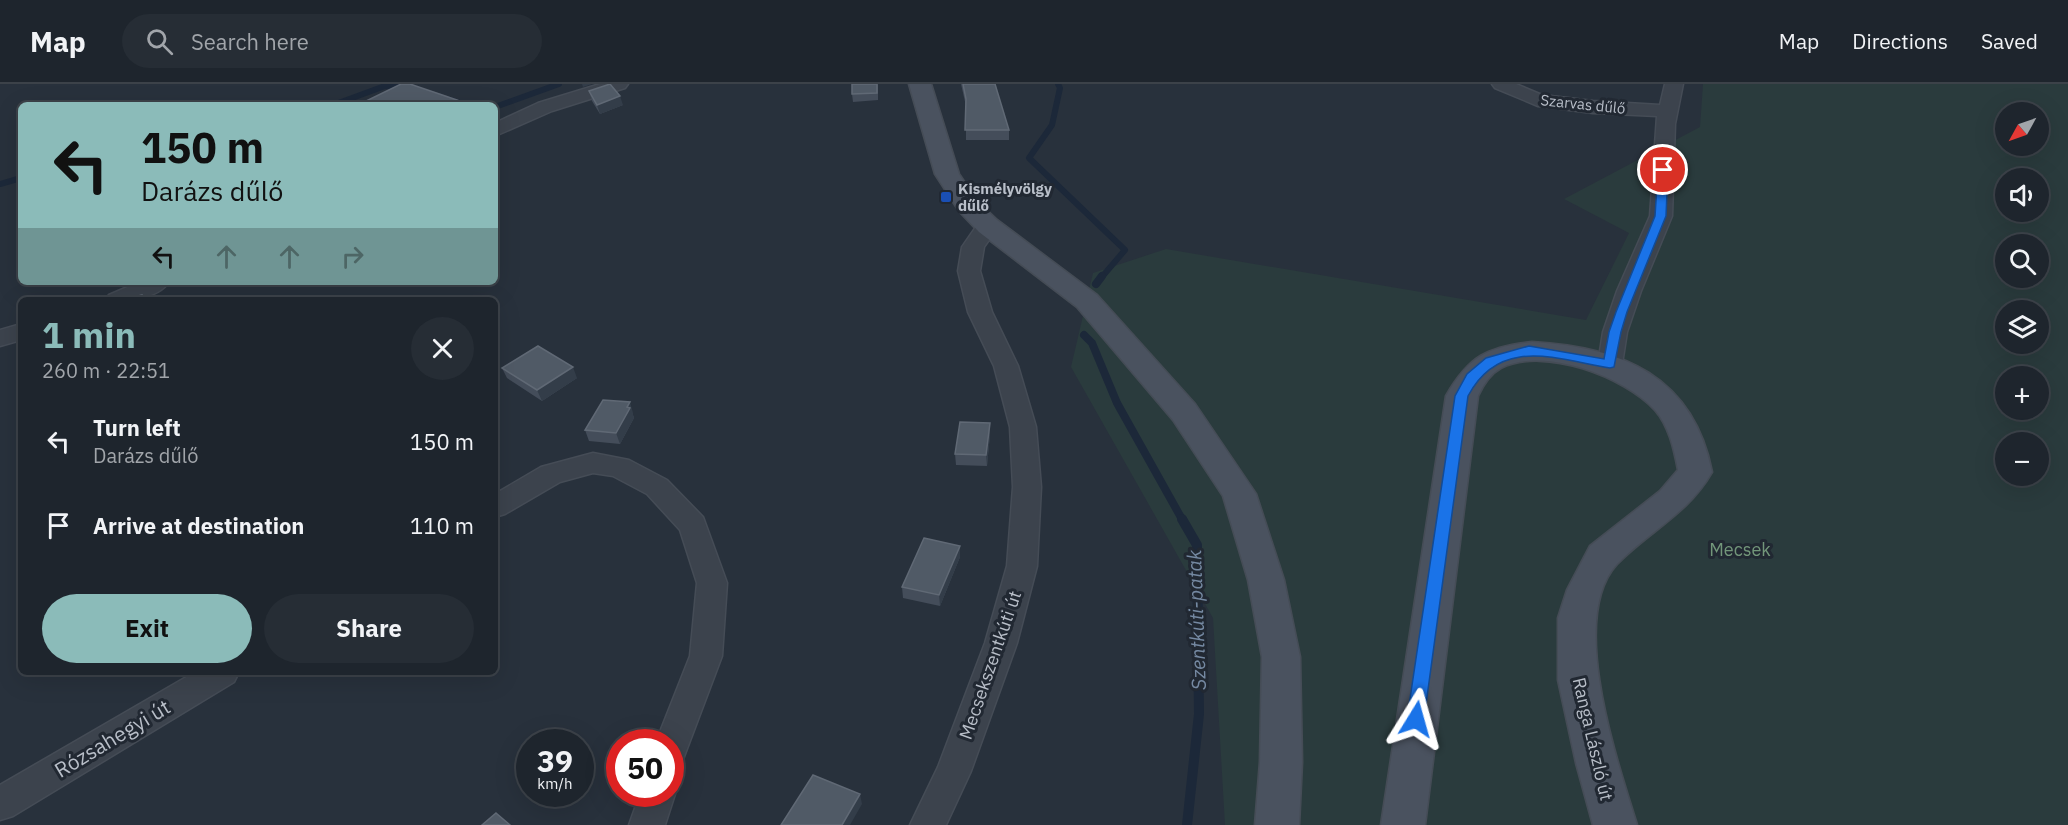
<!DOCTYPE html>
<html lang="en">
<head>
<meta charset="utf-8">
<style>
  body { margin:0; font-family:"IBM Plex Sans",sans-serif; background:#262d35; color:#f1f3f6; height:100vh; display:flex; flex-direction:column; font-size:22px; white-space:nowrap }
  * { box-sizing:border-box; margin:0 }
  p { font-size:20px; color:#a1a5aa }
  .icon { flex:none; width:33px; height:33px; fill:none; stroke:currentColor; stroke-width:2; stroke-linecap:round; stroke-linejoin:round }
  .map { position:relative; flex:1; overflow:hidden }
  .side { position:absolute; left:18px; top:213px; width:480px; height:378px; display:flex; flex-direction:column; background:#1e252d; border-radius:9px; box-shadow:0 6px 24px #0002,0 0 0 2px #3c4249 }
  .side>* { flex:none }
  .banner { position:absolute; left:18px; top:18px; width:480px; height:183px; border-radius:9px; box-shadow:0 6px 24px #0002,0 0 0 2px #3c4249; background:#8bbbb9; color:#111; overflow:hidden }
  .needle { width:39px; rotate:230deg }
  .controls { position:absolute; left:1995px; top:18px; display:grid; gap:12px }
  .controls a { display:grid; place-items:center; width:54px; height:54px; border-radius:50%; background:#1e252d; box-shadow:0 6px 24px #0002,0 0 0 2px #3c4249; font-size:30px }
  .speed { position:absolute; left:516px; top:645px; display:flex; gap:12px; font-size:30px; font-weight:700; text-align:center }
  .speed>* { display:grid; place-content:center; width:78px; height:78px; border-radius:50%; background:#1e252d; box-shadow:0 6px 24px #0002,0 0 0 2px #3c4249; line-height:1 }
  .speed small { font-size:15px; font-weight:400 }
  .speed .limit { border:9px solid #d22; background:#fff; color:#111 }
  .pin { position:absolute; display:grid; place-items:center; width:51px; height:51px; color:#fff; margin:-26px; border:3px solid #fff; border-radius:50%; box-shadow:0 2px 6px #0007 }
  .me { position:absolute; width:66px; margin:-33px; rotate:8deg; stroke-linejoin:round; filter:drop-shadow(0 0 4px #0008) }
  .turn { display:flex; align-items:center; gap:21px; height:126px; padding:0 24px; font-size:27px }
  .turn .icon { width:78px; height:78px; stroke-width:2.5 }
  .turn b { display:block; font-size:42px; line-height:51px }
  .lanes { display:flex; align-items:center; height:57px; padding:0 24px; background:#0003; justify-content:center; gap:30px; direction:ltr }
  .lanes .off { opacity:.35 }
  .round { display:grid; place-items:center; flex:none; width:63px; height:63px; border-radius:32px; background:#262d35 }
  .head { display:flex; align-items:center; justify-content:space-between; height:102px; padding:0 24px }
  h1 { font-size:36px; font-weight:700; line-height:45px; color:#8bbbb9 }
  .cta { display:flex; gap:12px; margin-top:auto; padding:12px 24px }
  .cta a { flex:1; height:69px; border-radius:36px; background:#8bbbb9; color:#111; font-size:24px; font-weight:700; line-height:69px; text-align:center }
  .cta a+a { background:#262d35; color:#f1f3f6 }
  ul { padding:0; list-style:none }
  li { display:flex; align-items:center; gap:18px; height:84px; padding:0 24px }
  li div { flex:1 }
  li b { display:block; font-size:22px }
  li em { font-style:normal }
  header { display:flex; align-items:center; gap:36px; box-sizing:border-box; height:84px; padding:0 30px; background:#1e252d; border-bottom:2px solid #3c4249 }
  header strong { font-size:28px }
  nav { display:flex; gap:33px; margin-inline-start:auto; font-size:21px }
  .search { width:420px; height:54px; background:#262d35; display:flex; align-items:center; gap:15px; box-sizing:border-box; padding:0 21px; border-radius:33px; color:#a1a5aa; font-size:22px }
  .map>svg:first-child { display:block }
  .green { fill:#2a3b3d; fill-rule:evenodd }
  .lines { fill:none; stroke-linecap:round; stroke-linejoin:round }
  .stream-far2 { stroke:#1c2839; stroke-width:6 }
  .stream-far1 { stroke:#1c2839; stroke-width:8 }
  .stream { stroke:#1c2839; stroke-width:10 }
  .street-casing { stroke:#454c56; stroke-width:3 }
  .secondary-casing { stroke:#454c56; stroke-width:3 }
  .street { fill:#3c434d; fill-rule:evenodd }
  .secondary { fill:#4a525f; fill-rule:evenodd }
  .wall { fill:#444d5a }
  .shaded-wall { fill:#333d49 }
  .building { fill:#505a66; stroke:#606975; stroke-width:1.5 }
  .route { fill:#1a73e8; stroke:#114b97; stroke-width:1.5 }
  .transit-dot { fill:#1a4fb4; stroke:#212832; stroke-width:2 }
  .labels { text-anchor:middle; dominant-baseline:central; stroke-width:6; stroke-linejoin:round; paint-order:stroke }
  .far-street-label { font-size:15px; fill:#b8bec8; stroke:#212832 }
  .far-poi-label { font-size:15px; font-weight:bold; fill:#b8bec8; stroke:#212832; text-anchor:start }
  .park-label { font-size:18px; fill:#72967a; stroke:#212832 }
  .street-label { font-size:18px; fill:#b8bec8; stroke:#212832 }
  .water-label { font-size:20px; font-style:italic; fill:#7589a2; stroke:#212832 }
  .near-street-label { font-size:21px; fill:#b8bec8; stroke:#212832 }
</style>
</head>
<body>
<header>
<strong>Map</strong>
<div class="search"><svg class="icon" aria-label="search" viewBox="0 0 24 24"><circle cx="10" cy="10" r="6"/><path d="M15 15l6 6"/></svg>Search here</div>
<nav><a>Map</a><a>Directions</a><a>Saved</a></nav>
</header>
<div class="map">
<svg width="2068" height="741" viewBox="0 0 2068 741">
  <rect width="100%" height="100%" fill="#28313c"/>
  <path class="green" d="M 1703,0 L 2068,0 L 2068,741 L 1225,741 L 1213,534 L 1071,283 L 1093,189 L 1166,165 L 1586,236 L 1629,149 L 1564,115 L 1700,43 ZM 2006,28 L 2038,28 L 2038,62 L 2006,62 ZM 2006,94 L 2038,94 L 2038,128 L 2006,128 ZM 2006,160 L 2038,160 L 2038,194 L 2006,194 ZM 2006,226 L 2038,226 L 2038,260 L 2006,260 ZM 2006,292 L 2038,292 L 2038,326 L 2006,326 ZM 2006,358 L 2038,358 L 2038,392 L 2006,392 Z"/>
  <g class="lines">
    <path class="stream-far2" d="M 1058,0 L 1060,4 L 1052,41 L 1029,74 L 1125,166 L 1101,194
      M 448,15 L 466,21
      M 333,21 L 385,2 L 404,3
      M 495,23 L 559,0
      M 0,100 L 21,94"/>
    <path class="stream-far1" d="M 1096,200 L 1102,192
      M 1084,251 L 1092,259 L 1117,319 L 1183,437"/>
    <path class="stream" d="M 1182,435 L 1197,461 L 1199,630 L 1187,741"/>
    <g class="street-casing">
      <path id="street" d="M 600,0 L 628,0 L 625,4 L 552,27 L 495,52 L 495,39 L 538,19 Z
        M 1492,0 L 1516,0 L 1542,11 L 1593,17 L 1660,21 L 1665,0 L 1683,0 L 1675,40 L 1672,132 L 1641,207 L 1627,248 L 1622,280 L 1619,286 L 1610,288 L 1601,286 L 1598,280 L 1603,248 L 1617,207 L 1650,132 L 1657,32 L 1593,29 L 1538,22 L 1495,4 Z
        M 988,136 L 996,137 L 999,142 L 984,163 L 980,187 L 992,228 L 1018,282 L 1036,343 L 1041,403 L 1037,482 L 1017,559 L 971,687 L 946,741 L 910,741 L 938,683 L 985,559 L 1007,482 L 1013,403 L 1010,343 L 994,282 L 968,228 L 958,187 L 962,163 L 980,137 Z
        M 139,198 L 169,198 C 157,216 125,216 105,216 L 109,211 Z
        M 21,240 L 21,256 L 0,262 L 0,246 Z
        M 593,369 L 629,376 L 667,396 L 703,433 L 727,499 L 722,572 L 682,678 L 670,682 L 670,658 L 656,658 L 690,572 L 697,499 L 680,446 L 647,410 L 613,392 L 593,389 L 560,398 L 505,430 L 495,433 L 495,410 L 541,383 Z
        M 195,588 L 239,588 L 234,598 L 13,732 L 0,736 L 0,701 Z
        M 670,701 L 675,710 L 665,741 L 629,741 L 640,710 L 670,710 Z"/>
    </g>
    <g class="secondary-casing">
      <path id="secondary" d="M 909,0 L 931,0 L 959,90 L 977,117 L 997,136 L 1097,211 L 1195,320 L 1256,410 L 1284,496 L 1300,573 L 1302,678 L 1299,741 L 1255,741 L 1260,678 L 1262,573 L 1248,496 L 1223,412 L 1173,336 L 1077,223 L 979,148 L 959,127 L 935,90 Z
        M 1532,258 C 1622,263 1693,292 1712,388 C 1688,430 1649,447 1617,480 C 1567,534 1618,679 1637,741 L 1593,741 L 1576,679 L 1558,596 L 1558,534 L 1567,506 L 1590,462 L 1660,407 L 1678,386 C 1674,365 1669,342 1655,326 C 1625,293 1544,262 1501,284 C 1490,290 1483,301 1478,312 L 1425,741 L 1381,741 L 1446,312 C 1469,272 1487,263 1532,258 Z"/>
    </g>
    <use href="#street" class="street"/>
    <use href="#secondary" class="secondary"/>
  </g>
  <path class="wall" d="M 878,0 L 878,16 L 853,18 L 852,10 Z
    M 961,0 L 995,0 L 1009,46 L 1009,56 L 966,56 L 966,22 Z
    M 589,7 L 623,21 L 600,30 L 592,17 Z
    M 502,284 L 577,294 L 542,317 L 507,294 Z
    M 633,329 L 633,331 L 634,334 L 620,360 L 589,357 L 585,346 Z
    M 990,350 L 987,382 L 956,381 L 955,370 Z
    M 960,462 L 960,473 L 940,522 L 903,514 L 902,503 Z"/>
  <path class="shaded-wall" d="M 582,0 L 592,0 L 583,3 Z
    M 620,12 L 623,21 L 600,30 L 597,21 Z
    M 457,16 L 459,21 L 448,21 Z
    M 573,283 L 577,294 L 542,317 L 537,306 Z
    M 630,318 L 633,329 L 633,331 L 634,334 L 620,360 L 616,349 Z
    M 990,339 L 990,350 L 987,382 L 986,371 Z
    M 960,462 L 960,473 L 940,522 L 939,511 Z
    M 860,710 L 862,720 L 850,741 L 842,741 Z"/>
  <path class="building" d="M 401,0 L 410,0 L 457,16 L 448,21 L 358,21 Z
    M 610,0 L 620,12 L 597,21 L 589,7 Z
    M 852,0 L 877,0 L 877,9 L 852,10 Z
    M 963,0 L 995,0 L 1009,46 L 965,46 L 966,15 Z
    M 142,211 L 143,216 L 123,216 Z
    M 538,262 L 573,283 L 537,306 L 502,284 Z
    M 603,316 L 630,318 L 627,323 L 630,324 L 616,349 L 585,346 Z
    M 960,338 L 990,339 L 986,371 L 955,370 Z
    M 924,454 L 960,462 L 939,511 L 902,503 Z
    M 813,691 L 860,710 L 842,741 L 781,741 Z
    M 496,729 L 510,741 L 482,741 Z"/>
  <path class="route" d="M 1663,83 L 1668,86 L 1666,132 L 1627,228 L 1621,248 L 1614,283 L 1610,284 C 1556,275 1500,252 1468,312 L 1424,635 L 1422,640 L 1416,642 L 1410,640 L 1407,635 L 1455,312 L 1467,290 L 1486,274 L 1529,262 L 1604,275 L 1609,248 L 1616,228 L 1655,132 L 1658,86 Z"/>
  <rect class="transit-dot" x="940" y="107" width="12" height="12" rx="3"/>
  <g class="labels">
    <g class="far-street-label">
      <text transform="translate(1583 20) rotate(6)">Szarvas dűlő</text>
    </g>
    <g class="far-poi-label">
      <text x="958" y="104">Kismélyvölgy<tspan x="958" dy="17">dűlő</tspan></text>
    </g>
    <g class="park-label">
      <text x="1740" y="465">Mecsek</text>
    </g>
    <g class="street-label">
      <text transform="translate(990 581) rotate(-71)">Mecsekszentkúti út</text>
      <text transform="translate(1593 655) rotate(77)">Ranga László út</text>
    </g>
    <g class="water-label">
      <text transform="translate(1196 536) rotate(-92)">Szentkúti-patak</text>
    </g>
    <g class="near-street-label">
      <text transform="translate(112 654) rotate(-31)">Rózsahegyi út</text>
    </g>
  </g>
</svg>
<div class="controls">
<a><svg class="needle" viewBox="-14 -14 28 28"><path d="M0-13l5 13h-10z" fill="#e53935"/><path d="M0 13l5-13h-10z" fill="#a1a5aa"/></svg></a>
<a><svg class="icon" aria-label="sound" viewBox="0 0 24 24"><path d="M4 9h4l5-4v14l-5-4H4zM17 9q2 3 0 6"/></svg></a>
<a><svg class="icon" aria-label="search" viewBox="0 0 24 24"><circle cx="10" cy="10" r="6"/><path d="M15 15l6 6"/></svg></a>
<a><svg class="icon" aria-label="layers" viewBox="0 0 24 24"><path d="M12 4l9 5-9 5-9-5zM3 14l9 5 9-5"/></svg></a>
<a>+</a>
<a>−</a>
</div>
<div class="speed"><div>39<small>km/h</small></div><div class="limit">50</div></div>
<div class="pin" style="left:1663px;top:86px;background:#d93025"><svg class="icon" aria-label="arrive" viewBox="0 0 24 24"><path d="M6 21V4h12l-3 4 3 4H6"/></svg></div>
<svg class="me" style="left:1416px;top:635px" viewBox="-20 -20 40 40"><path d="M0-17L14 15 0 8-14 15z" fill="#1a73e8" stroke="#fff" stroke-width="4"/></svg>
<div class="banner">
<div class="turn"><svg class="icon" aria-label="left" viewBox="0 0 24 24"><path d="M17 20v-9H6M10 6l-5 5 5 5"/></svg><div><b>150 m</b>Darázs dűlő</div></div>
<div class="lanes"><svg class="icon" aria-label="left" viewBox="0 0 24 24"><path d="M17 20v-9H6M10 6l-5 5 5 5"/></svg><svg class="icon off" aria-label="ahead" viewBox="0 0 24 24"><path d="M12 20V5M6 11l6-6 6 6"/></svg><svg class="icon off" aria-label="ahead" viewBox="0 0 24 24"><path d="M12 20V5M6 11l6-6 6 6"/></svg><svg class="icon off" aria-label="right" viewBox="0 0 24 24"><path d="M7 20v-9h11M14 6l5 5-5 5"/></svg></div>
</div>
<section class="side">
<div class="head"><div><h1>1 min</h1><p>260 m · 22:51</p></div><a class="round"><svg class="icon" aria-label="close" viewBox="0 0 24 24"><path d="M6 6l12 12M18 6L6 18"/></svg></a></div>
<ul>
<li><svg class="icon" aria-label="left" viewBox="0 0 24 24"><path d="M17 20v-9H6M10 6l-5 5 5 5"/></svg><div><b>Turn left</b><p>Darázs dűlő</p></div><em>150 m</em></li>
<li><svg class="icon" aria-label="arrive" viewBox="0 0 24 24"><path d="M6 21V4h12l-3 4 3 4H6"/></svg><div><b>Arrive at destination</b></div><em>110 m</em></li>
</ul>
<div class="cta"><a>Exit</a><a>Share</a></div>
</section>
</div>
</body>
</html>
